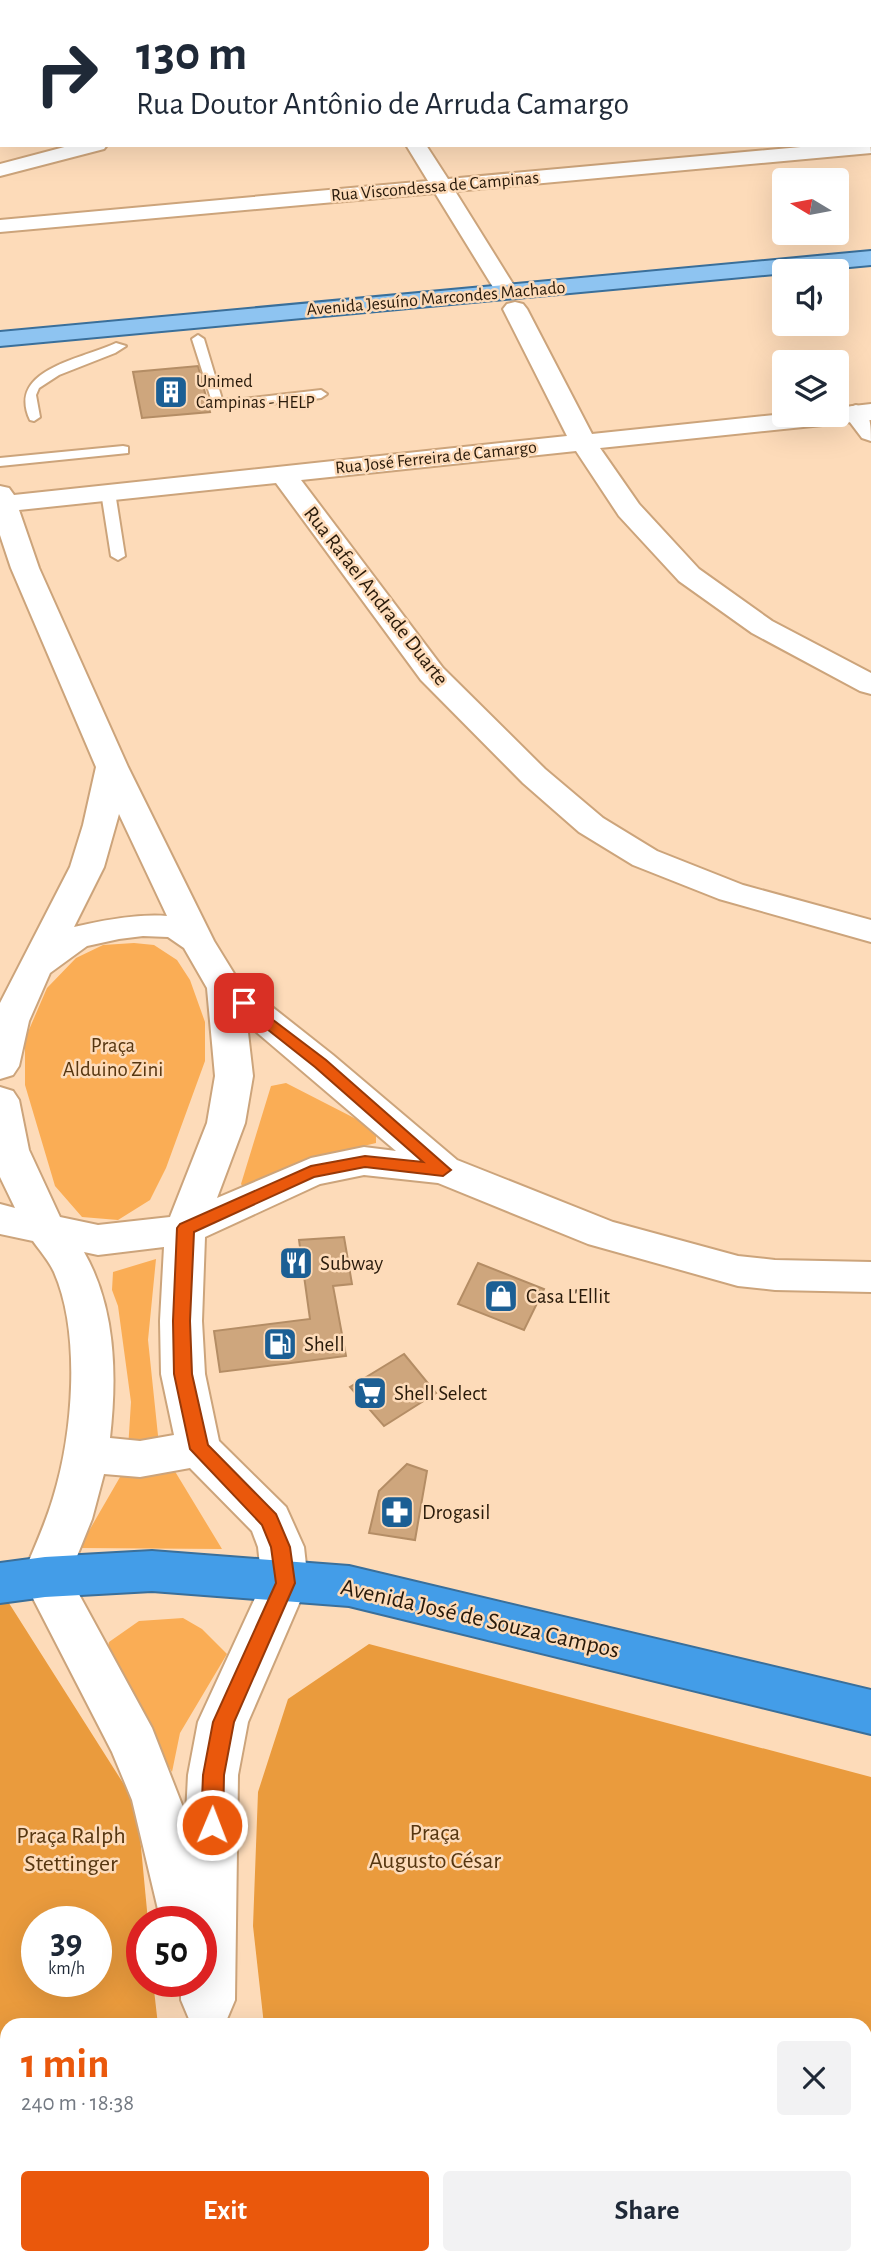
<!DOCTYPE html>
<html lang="en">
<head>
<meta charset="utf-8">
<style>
  body { margin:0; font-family:"Alegreya Sans",sans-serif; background:#f2f2f3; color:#1f2937; height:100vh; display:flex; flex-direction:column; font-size:26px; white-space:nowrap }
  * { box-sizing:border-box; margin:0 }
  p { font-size:23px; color:#747a83 }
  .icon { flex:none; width:38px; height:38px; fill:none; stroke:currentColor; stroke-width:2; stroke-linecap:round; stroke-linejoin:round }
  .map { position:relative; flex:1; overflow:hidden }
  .sheet { position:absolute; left:0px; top:2018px; width:872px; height:247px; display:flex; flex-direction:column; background:#fff; border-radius:21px 21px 0 0; box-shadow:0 7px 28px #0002 }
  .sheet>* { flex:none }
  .guide { position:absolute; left:0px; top:0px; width:872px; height:147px; box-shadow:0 7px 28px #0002; background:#fff; color:#1f2937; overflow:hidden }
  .needle { width:46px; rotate:280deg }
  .fabs { position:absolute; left:772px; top:168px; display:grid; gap:14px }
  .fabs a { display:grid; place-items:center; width:77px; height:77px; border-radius:7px; background:#fff; box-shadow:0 7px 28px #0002; font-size:35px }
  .speed { position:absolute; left:21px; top:1906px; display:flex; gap:14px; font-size:35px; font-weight:700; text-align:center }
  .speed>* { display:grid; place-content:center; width:91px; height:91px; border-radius:50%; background:#fff; box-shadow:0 7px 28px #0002; line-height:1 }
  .speed small { font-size:18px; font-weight:400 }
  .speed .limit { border:10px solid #d22; background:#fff; color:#111 }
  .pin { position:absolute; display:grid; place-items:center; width:60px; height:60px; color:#fff; margin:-30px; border-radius:14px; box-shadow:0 4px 10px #0006 }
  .me { position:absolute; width:77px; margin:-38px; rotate:1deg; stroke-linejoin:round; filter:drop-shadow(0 0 5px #0008) }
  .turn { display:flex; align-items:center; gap:24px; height:147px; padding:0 21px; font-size:32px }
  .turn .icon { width:91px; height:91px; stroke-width:2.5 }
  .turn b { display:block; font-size:49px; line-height:60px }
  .round { display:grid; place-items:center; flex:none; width:74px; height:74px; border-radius:7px; background:#f2f2f3 }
  .overview { display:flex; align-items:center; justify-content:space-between; height:119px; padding:0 21px }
  h1 { font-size:42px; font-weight:700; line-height:52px; color:#ea580c }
  .button { display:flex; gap:14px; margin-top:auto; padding:14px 21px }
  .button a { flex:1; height:80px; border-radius:7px; background:#ea580c; color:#fff; font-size:28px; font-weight:700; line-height:80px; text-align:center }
  .button a+a { background:#f2f2f3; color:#1f2937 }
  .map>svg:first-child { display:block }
  .green { fill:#faad55 }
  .forest { fill:#ea9b3d; fill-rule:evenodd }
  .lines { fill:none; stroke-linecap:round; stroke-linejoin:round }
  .stream { stroke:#d76782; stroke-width:14 }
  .building { fill:#cea67d; stroke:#b48d65; stroke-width:2 }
  .lane-casing { stroke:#cca47b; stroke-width:4 }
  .street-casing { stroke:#cca47b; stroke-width:4 }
  .secondary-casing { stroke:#cca47b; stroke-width:4 }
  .primary-casing { stroke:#3a6f9a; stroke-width:4 }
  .highway-casing { stroke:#3a6f9a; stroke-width:4 }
  .lane { fill:#fff; fill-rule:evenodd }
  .street { fill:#fff; fill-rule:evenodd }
  .secondary { fill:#fff; fill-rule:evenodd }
  .primary { fill:#8ec4f1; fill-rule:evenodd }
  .highway { fill:#439de8; fill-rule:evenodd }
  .route { fill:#ea580c; stroke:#983908; stroke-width:2 }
  .labels { text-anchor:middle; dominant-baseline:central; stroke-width:5; stroke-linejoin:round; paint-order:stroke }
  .far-street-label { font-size:18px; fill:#291a0a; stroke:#fddbb9 }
  .far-poi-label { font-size:18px; fill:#291a0a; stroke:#fddbb9; text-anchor:start }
  .street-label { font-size:21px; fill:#291a0a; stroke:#fddbb9 }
  .park-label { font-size:21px; fill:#563610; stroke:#fddbb9 }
  .poi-label { font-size:21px; fill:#291a0a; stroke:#fddbb9; text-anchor:start }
  .near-street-label { font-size:24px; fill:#291a0a; stroke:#fddbb9 }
  .near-park-label { font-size:24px; fill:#563610; stroke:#fddbb9 }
</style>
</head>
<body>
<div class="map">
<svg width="871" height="2264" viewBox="0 0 871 2264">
  <rect width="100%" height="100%" fill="#fddbb9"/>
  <path class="green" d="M 134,943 L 154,945 L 177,960 L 190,980 L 205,1022 L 205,1061 L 166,1168 L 150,1200 L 118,1220 L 82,1217 L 55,1186 L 25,1085 L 25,1039 L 47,988 L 76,958 L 103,945 Z
    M 286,1083 L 364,1123 L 376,1132 L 376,1143 L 322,1156 L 248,1195 L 241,1184 L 271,1086 Z
    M 156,1259 L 148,1340 L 159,1445 L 222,1549 L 79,1548 L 127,1465 L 131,1402 L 118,1306 L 112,1290 L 113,1272 Z
    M 183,1618 L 202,1629 L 227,1654 L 180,1733 L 172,1772 L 105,1661 L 109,1642 L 139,1621 Z"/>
  <path class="forest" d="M 7,1600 L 137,1805 L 148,1921 L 142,1922 L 142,1981 L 153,1981 L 158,2025 L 7,2025 L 7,2258 L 180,2258 L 180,2264 L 0,2264 L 0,1605 ZM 37,1922 L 96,1922 L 96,1981 L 37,1981 Z
    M 369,1644 L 871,1777 L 871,2264 L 289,2264 L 289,2258 L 864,2258 L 864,2025 L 264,2025 L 253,1926 L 258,1792 L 288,1699 Z"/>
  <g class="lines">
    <path class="stream" d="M 864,2046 L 871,2046
      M 0,2053 L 7,2053"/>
  </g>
  <path class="building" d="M 198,366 L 210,412 L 142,418 L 133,372 Z
    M 344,1237 L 352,1284 L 333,1286 L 346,1356 L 220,1372 L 214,1331 L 310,1319 L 299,1240 Z
    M 478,1263 L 544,1289 L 524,1330 L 458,1304 Z
    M 404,1354 L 436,1393 L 384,1426 L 350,1387 Z
    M 407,1464 L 427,1471 L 415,1540 L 369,1533 L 379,1491 Z"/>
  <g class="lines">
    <g class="lane-casing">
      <path id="lane" d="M 198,335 L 204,339 L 222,399 L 234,400 L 321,390 L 327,394 L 321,398 L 234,408 L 213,405 L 192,339 Z
        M 116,343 L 126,346 L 115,353 L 59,375 L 39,388 L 36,395 L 40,417 L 34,421 L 30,420 C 6,369 83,359 116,343 Z
        M 123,446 L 128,447 L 128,453 L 0,466 L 0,458 Z
        M 108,488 L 115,492 L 125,556 L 118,560 L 111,556 L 101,492 Z"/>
    </g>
    <g class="street-casing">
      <path id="street" d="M 0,0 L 26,0 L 2,2 L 2,6 Z
        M 314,0 L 332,0 L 334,2 L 315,2 Z
        M 870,64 L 871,64 L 871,76 L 870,76 Z
        M 870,141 L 871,153 L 455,191 L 518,292 L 515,297 L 499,297 L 496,292 L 435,193 L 0,232 L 0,220 L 428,181 L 406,145 L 426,145 L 448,179 L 823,145 L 870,145 Z
        M 72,145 L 107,145 L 104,149 L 0,176 L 0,164 Z
        M 856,405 C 871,410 871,425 871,441 L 862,438 L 843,413 L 847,408 Z"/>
    </g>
    <g class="secondary-casing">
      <path id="secondary" d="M 636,0 L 654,0 L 635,2 Z
        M 818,0 L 836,0 L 838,2 L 819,2 Z
        M 855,0 L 871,0 L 871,5 L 870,2 L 853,2 Z
        M 0,71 L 2,71 L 2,83 L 0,83 Z
        M 515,302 L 523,304 L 527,309 L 592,434 L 784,414 L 836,415 L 836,408 L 871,404 L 871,420 L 600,448 L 639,504 L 699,569 L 772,621 L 871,673 L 871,694 L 860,691 L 752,633 L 679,581 L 619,516 L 576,451 L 301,480 L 443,668 L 545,769 L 603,818 L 657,851 L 743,885 L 871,920 L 871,942 L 719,899 L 633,865 L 579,832 L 523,783 L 421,680 L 276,483 L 19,510 L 39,568 L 128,767 L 214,941 L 238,980 L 333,1055 L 457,1160 L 613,1222 L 738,1256 L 775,1260 L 871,1262 L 871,1292 L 775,1290 L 738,1286 L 588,1244 L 438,1183 L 364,1175 L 320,1184 L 205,1237 L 202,1321 L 205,1374 L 219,1441 L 286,1507 L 304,1547 L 308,1583 L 248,1722 L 238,1775 L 235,2000 L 227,2019 C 212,2025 204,2025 189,2019 L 181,2000 L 181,1981 L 201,1981 L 201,1922 L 161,1922 L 132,1800 L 112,1752 L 22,1577 C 33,1551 45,1525 53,1498 C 73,1434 81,1333 54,1272 C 49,1261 40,1251 33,1241 L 0,1234 L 0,1204 L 15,1208 L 0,1177 L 0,1087 L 13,1091 L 19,1100 L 29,1150 L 60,1217 L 98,1225 L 170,1217 L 207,1123 L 215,1076 L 207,988 L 184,948 L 168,937 L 143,936 L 119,939 L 87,946 L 50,973 L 29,1021 L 19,1066 L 13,1075 L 0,1079 L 0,1003 L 70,867 L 83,825 L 96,767 L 11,568 L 0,535 L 0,486 L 9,488 L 14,495 L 567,436 L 503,309 L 507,304 ZM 119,814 L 167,916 C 135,914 106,920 74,927 L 104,867 ZM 247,1024 L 396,1151 L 364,1147 L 311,1158 L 217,1198 L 245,1123 L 253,1076 ZM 164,1247 L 160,1321 L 161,1374 L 174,1435 L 140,1441 L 110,1438 C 117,1376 116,1308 84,1252 L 98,1255 ZM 190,1468 L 252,1531 L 258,1547 L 262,1583 L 198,1722 L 188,1775 L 186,1815 L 152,1728 L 69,1576 L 92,1519 L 104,1474 L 140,1477 Z
        M 214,2258 L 274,2258 L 275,2264 L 215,2264 Z"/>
    </g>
    <g class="primary-casing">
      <path id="primary" d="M 871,251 L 871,265 L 0,346 L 0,332 Z"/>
    </g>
    <g class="highway-casing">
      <path id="highway" d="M 152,1551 L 349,1566 L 871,1690 L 871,1734 L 349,1606 L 152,1591 L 45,1597 L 0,1603 L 0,1563 L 45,1557 Z"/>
    </g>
    <use href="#lane" class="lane"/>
    <use href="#street" class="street"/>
    <use href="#secondary" class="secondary"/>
    <use href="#primary" class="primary"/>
    <use href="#highway" class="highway"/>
  </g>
  <path class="route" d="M 244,998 L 326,1060 L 451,1170 L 443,1176 L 365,1167 L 314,1177 L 194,1232 L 190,1321 L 192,1374 L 208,1445 L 276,1514 L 290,1547 L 295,1583 L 234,1722 L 224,1775 L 223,1825 L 220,1832 L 212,1835 L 205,1832 L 201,1825 L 203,1775 L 213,1722 L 276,1583 L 271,1547 L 262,1525 L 190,1449 L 174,1374 L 173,1321 L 177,1228 L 180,1224 L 311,1166 L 365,1156 L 423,1162 L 315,1067 L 239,1007 L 236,1003 L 239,1000 Z"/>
  <defs>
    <g id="building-square" transform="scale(1.75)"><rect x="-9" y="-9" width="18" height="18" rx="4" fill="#1c5f94" stroke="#fddbb9"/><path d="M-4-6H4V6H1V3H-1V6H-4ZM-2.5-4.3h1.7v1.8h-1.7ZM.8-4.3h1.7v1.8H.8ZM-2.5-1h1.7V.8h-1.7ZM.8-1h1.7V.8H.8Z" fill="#fff"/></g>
    <g id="restaurant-square" transform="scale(1.75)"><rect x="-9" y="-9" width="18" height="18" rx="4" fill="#1c5f94" stroke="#fddbb9"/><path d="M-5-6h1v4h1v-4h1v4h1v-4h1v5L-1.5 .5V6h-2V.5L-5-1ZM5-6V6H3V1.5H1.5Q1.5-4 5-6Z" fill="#fff"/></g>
    <g id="shop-square" transform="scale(1.75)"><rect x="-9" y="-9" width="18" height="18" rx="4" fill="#1c5f94" stroke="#fddbb9"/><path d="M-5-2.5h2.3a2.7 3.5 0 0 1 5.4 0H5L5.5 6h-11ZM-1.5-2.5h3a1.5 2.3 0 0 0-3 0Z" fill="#fff"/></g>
    <g id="fuel-square" transform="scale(1.75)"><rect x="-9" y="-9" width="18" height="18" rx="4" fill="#1c5f94" stroke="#fddbb9"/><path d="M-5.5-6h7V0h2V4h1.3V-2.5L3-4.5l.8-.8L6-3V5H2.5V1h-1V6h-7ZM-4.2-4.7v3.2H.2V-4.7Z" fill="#fff"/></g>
    <g id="supermarket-square" transform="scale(1.75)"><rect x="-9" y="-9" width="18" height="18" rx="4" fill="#1c5f94" stroke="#fddbb9"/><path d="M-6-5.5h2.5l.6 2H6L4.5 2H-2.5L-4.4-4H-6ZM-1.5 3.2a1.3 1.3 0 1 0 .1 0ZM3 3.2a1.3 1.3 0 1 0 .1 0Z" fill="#fff"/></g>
    <g id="pharmacy-square" transform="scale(1.75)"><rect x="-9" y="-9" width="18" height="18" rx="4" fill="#1c5f94" stroke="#fddbb9"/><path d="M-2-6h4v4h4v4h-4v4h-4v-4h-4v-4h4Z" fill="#fff"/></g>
  </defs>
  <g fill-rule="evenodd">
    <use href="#building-square" x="171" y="392"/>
    <use href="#restaurant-square" x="296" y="1263"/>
    <use href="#shop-square" x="501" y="1296"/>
    <use href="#fuel-square" x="280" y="1344"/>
    <use href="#supermarket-square" x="370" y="1393"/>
    <use href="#pharmacy-square" x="397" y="1512"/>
  </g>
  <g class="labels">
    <g class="far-street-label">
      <text transform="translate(435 187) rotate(-5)">Rua Viscondessa de Campinas</text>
      <text transform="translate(436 299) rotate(-5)">Avenida Jesuíno Marcondes Machado</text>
      <text transform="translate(436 458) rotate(-6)">Rua José Ferreira de Camargo</text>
    </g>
    <g class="far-poi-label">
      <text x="196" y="382">Unimed<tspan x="196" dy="21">Campinas - HELP</tspan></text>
    </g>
    <g class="street-label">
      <text transform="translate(376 596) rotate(52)">Rua Rafael Andrade Duarte</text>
    </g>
    <g class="park-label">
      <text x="113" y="1045">Praça<tspan x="113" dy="24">Alduino Zini</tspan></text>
    </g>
    <g class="poi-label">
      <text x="320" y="1263">Subway</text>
      <text x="526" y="1296">Casa L'Ellit</text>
      <text x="304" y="1344">Shell</text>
      <text x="394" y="1393">Shell Select</text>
      <text x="422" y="1512">Drogasil</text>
    </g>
    <g class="near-street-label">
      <text transform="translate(480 1619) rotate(13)">Avenida José de Souza Campos</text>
    </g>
    <g class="near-park-label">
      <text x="435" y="1833">Praça<tspan x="435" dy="28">Augusto César</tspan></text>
      <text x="71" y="1836">Praça Ralph<tspan x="71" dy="28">Stettinger</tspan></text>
    </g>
  </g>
</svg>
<div class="fabs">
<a><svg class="needle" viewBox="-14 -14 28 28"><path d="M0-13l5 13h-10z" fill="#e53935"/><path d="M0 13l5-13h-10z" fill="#747a83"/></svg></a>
<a><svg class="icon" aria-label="sound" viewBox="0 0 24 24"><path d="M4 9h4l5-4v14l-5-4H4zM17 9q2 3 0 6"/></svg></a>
<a><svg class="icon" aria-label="layers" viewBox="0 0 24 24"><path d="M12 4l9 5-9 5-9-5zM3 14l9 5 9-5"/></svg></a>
</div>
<div class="speed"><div>39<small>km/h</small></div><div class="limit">50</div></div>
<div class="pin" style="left:244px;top:1003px;background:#d93025"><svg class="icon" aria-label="arrive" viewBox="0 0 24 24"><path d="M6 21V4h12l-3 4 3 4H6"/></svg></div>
<svg class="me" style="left:212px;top:1825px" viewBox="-20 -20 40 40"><circle r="17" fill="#ea580c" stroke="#fff" stroke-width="3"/><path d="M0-11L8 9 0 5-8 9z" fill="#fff"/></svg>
<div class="guide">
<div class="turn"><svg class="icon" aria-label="right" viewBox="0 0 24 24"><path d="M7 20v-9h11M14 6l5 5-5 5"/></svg><div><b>130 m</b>Rua Doutor Antônio de Arruda Camargo</div></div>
</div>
<section class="sheet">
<div class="overview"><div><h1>1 min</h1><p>240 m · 18:38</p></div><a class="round"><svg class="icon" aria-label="close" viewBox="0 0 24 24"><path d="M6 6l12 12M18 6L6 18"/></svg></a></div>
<div class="button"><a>Exit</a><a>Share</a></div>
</section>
</div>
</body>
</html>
